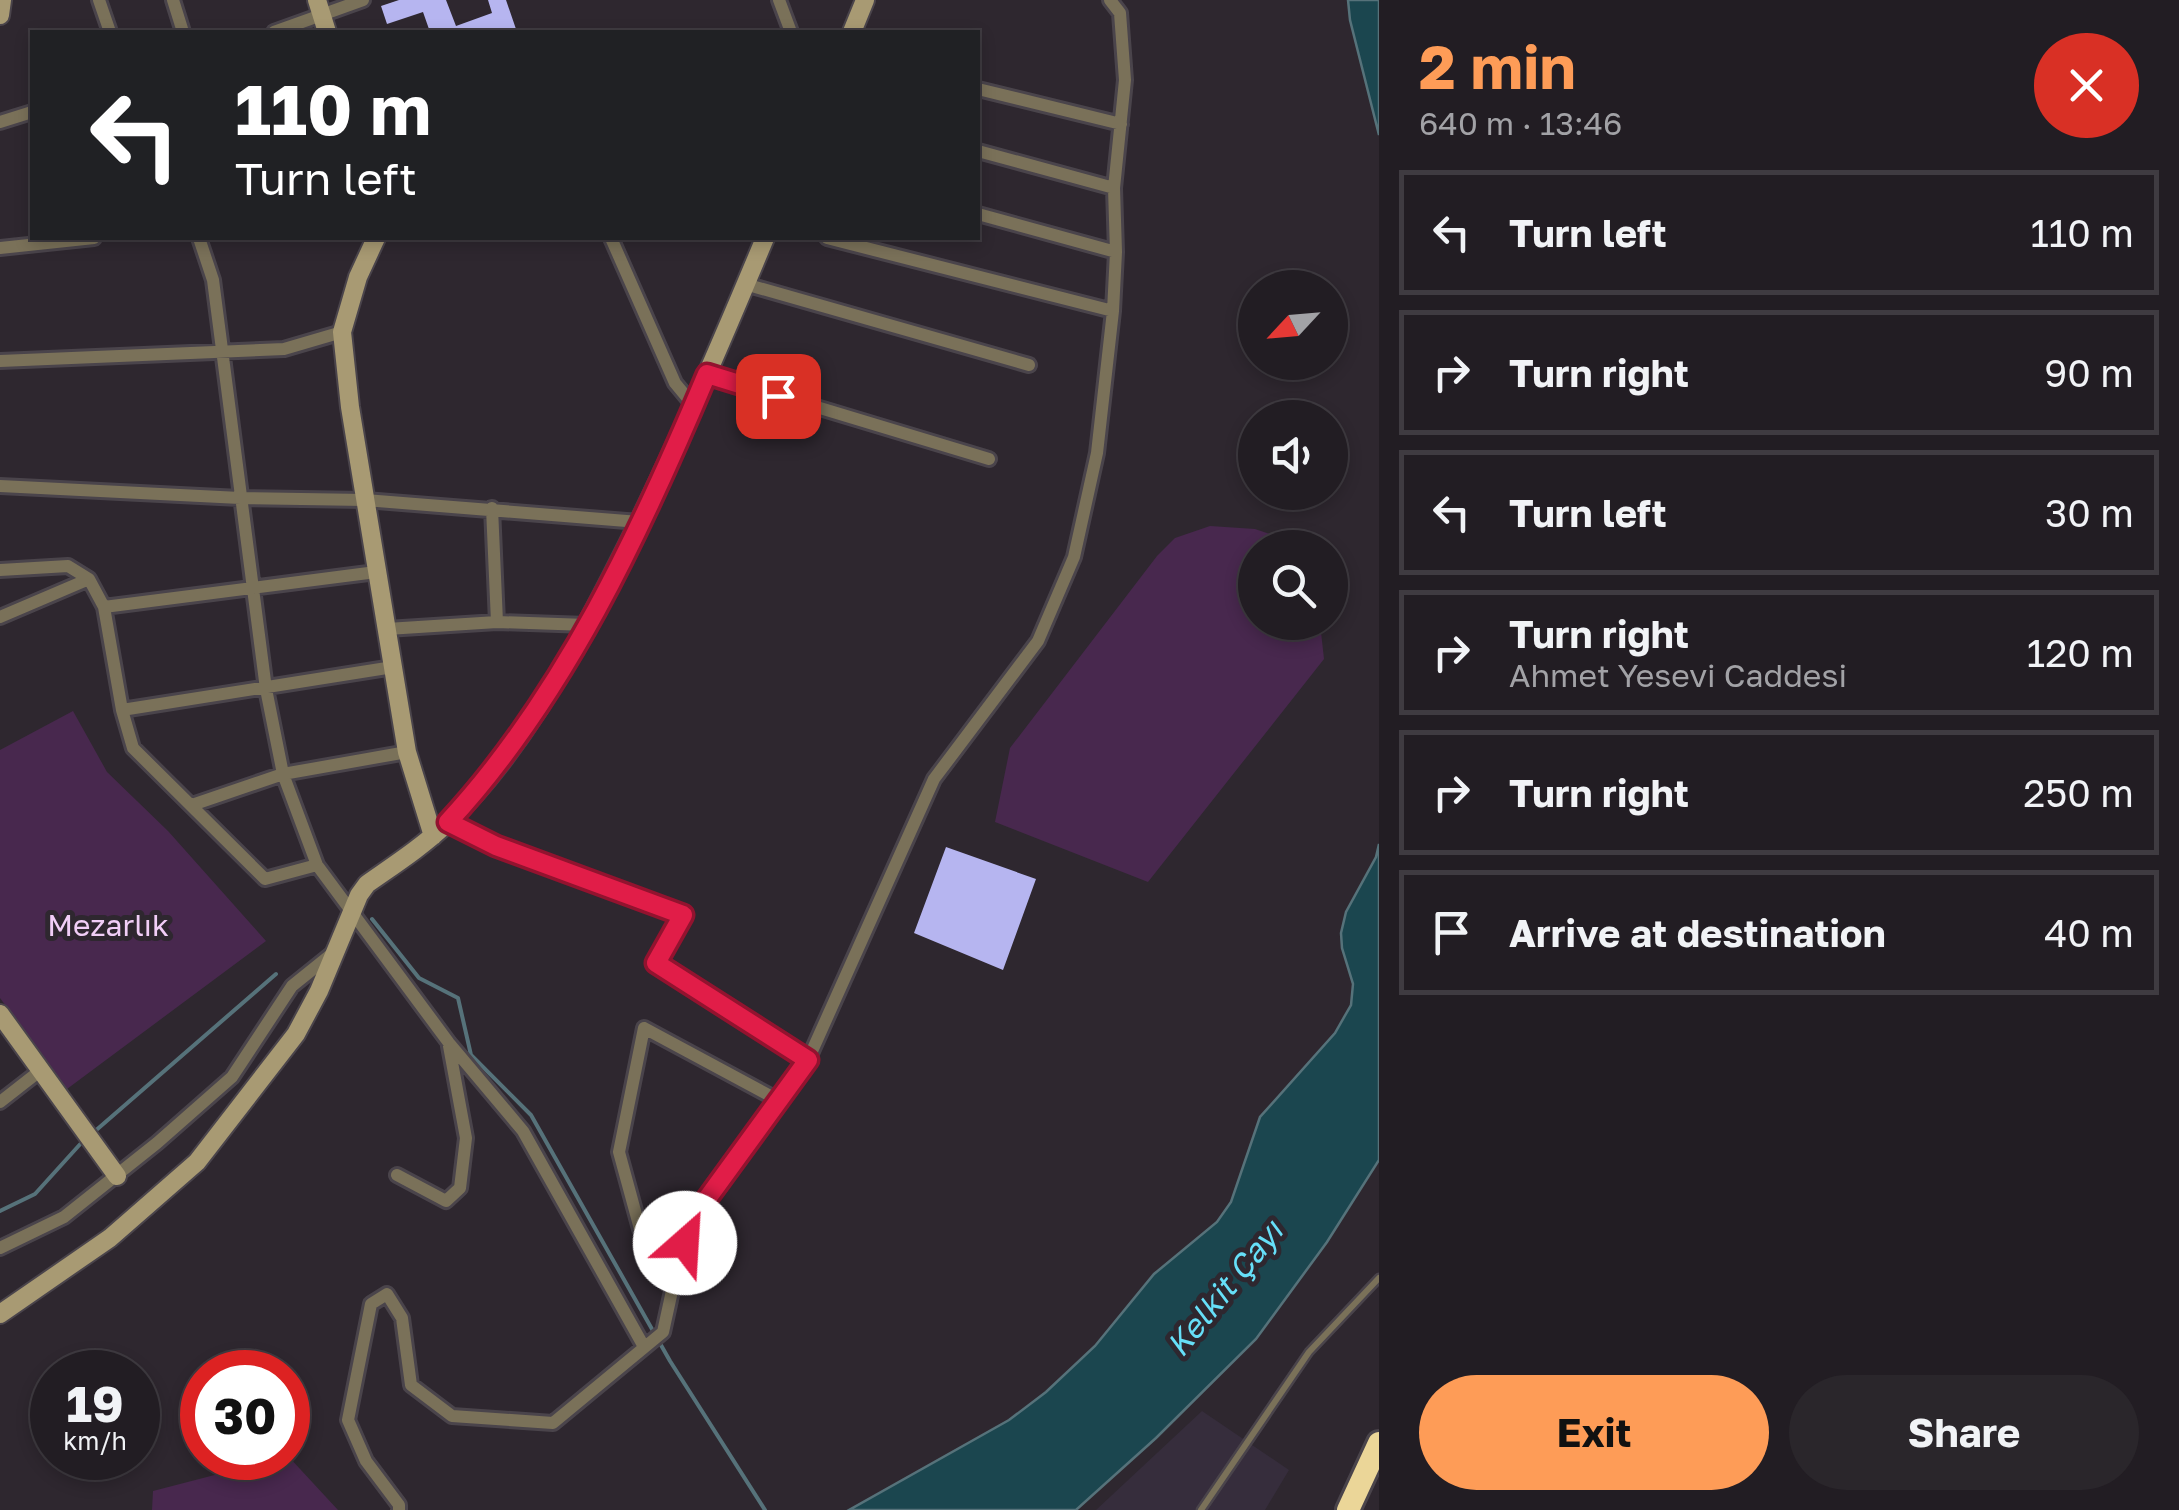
<!DOCTYPE html>
<html lang="en">
<head>
<meta charset="utf-8">
<style>
  body { margin:0; font-family:"Golos Text",sans-serif; background:#2a262b; color:#f1f3f6; height:100vh; display:flex; flex-direction:column; font-size:38px; white-space:nowrap }
  * { box-sizing:border-box; margin:0 }
  p { font-size:32px; color:#a2a2a6 }
  .icon { flex:none; width:55px; height:55px; fill:none; stroke:currentColor; stroke-width:2; stroke-linecap:round; stroke-linejoin:round }
  .map { position:relative; flex:1; overflow:hidden }
  .drawer { display:flex; flex-direction:column; background:#221d23; width:800px }
  .drawer>* { flex:none }
  .top-card { position:absolute; left:30px; top:30px; width:950px; height:210px; border-radius:0px; box-shadow:0 5px 15px #0003,0 0 0 2px #3f3b41; background:#202124; color:#fff; overflow:hidden }
  .needle { width:65px; rotate:244deg }
  .controls { position:absolute; left:1238px; top:270px; display:grid; gap:20px }
  .controls a { display:grid; place-items:center; width:110px; height:110px; border-radius:50%; background:#221d23; box-shadow:0 5px 15px #0003,0 0 0 2px #3f3b41; font-size:50px }
  .speed { position:absolute; left:30px; top:1350px; display:flex; gap:20px; font-size:50px; font-weight:700; text-align:center }
  .speed>* { display:grid; place-content:center; width:130px; height:130px; border-radius:50%; background:#221d23; box-shadow:0 5px 15px #0003,0 0 0 2px #3f3b41; line-height:1 }
  .speed small { font-size:25px; font-weight:400 }
  .speed .limit { border:15px solid #d22; background:#fff; color:#111 }
  .pin { position:absolute; display:grid; place-items:center; width:85px; height:85px; color:#fff; margin:-42px; border-radius:20px; box-shadow:0 5px 15px #0006 }
  .me { position:absolute; width:110px; margin:-55px; rotate:26deg; stroke-linejoin:round; filter:drop-shadow(0 0 8px #0008) }
  .turn { display:flex; align-items:center; gap:35px; height:210px; padding:0 40px; font-size:45px }
  .turn .icon { width:130px; height:130px; stroke-width:2.5 }
  .turn b { display:block; font-size:70px; line-height:85px }
  .round { display:grid; place-items:center; flex:none; width:105px; height:105px; border-radius:52px; background:#2a262b }
  .summary { display:flex; align-items:center; justify-content:space-between; height:170px; padding:0 40px }
  h1 { font-size:60px; font-weight:700; line-height:75px; color:#fe9c57 }
  .cta { display:flex; gap:20px; margin-top:auto; padding:20px 40px }
  .cta a { flex:1; height:115px; border-radius:60px; background:#fe9c57; color:#111; font-size:40px; font-weight:700; line-height:115px; text-align:center }
  .cta a+a { background:#2a262b; color:#f1f3f6 }
  ul { padding:0; list-style:none }
  li { display:flex; align-items:center; gap:30px; height:125px; margin:0 20px 15px; padding:0 20px; border:5px solid #3f3b41; border-radius:0px }
  li div { flex:1 }
  li b { display:block; font-size:38px }
  li em { font-style:normal }
  main { display:flex; flex:1; min-height:0 }
  .map>svg:first-child { display:block }
  .industrial { fill:#362d3c }
  .green { fill:#48284e }
  .water { fill:#1b464f; stroke:#56727a; stroke-width:2.5 }
  .lines { fill:none; stroke-linecap:round; stroke-linejoin:round }
  .stream { stroke:#56727a; stroke-width:4 }
  .building { fill:#b6b5f0 }
  .lane-casing { stroke:#4a444b; stroke-width:11 }
  .street-casing { stroke:#4a444b; stroke-width:18 }
  .secondary-casing { stroke:#4a444b; stroke-width:22 }
  .highway-casing { stroke:#4a444b; stroke-width:28 }
  .lane { stroke:#7a7159; stroke-width:6 }
  .street { stroke:#7a7159; stroke-width:12 }
  .secondary { stroke:#a89a73; stroke-width:18 }
  .highway { stroke:#ebd698; stroke-width:22 }
  .route-casing { stroke:#92132f; stroke-width:25 }
  .route { stroke:#e11d48; stroke-width:18 }
  .labels { text-anchor:middle; dominant-baseline:central; stroke-width:10; stroke-linejoin:round; paint-order:stroke }
  .park-label { font-size:30px; fill:#f1cef7; stroke:#2e272f }
  .water-label { font-size:32px; font-style:italic; fill:#66dff8; stroke:#2e272f }
</style>
</head>
<body>
<main>
<div class="map">
<svg width="1379" height="1510" viewBox="0 0 1379 1510">
  <rect width="100%" height="100%" fill="#2e272f"/>
  <path class="industrial" d="M 1202,1411 L 1289,1470 L 1265,1510 L 1096,1510 Z"/>
  <path class="green" d="M 1210,526 L 1255,529 L 1294,542 L 1298,547 L 1255,548 L 1255,622 L 1320,623 L 1324,659 L 1148,882 L 995,822 L 1010,748 L 1157,556 L 1175,538 Z
    M 73,711 L 107,772 L 168,831 L 266,941 L 67,1089 L 0,998 L 0,750 Z
    M 288,1456 L 338,1510 L 152,1510 L 153,1491 Z"/>
  <path class="water" d="M 1348,0 L 1379,0 L 1379,135 L 1350,20 Z
    M 1379,844 L 1379,1160 L 1327,1242 L 1256,1339 L 1156,1438 L 1076,1510 L 849,1510 L 1009,1420 L 1046,1392 L 1095,1346 L 1154,1274 L 1217,1222 L 1231,1202 L 1260,1117 L 1335,1033 L 1351,1005 L 1353,984 L 1342,948 L 1341,933 L 1346,912 L 1376,857 Z"/>
  <g class="lines">
    <path class="stream" d="M 372,919 L 419,978 L 458,998 L 471,1055 L 531,1115 L 670,1361 L 765,1510
      M 94,1132 L 276,974
      M 0,1211 L 35,1194 L 83,1141"/>
  </g>
  <path class="building" d="M 399,0 L 446,0 L 456,26 L 492,13 L 488,0 L 506,0 L 517,32 L 430,32 L 423,12 L 387,24 L 381,6 Z
    M 946,847 L 1036,879 L 1003,970 L 914,933 Z"/>
  <g class="lines">
    <g class="lane-casing">
      <path id="lane" d="M 1201,1510 L 1309,1352 L 1379,1278"/>
    </g>
    <g class="street-casing">
      <path id="street" d="M 99,0 L 110,32
        M 173,0 L 183,32
        M 779,0 L 791,32
        M 274,32 L 363,0
        M 978,89 L 1121,124
        M 0,122 L 32,112
        M 978,151 L 1114,188
        M 978,214 L 1116,252
        M 199,238 L 213,280 L 266,689 L 283,774 L 317,865 L 449,1043 L 523,1131 L 643,1345
        M 611,238 L 675,383 L 694,406
        M 827,238 L 1113,311
        M 0,248 L 94,238
        M 745,284 L 1029,365
        M 0,361 L 284,349 L 342,332
        M 707,374 L 989,459
        M 0,486 L 240,498 L 365,500 L 639,522
        M 492,508 L 497,622
        M 0,570 L 68,566 L 89,579 L 104,607 L 122,710 L 133,748 L 265,879 L 317,865
        M 104,607 L 376,572
        M 0,617 L 89,579
        M 387,629 L 497,622 L 587,625
        M 122,710 L 393,667
        M 192,805 L 283,774 L 407,752
        M 448,822 L 496,847 L 683,915 L 656,963 L 808,1060
        M 0,1102 L 41,1070
        M 397,1175 L 446,1201 L 460,1188 L 466,1138 L 449,1046
        M 0,1248 L 64,1217 L 157,1143 L 232,1077 L 292,986 L 333,953
        M 673,1285 L 640,1229 L 619,1152 L 644,1028 L 776,1099
        M 399,1510 L 399,1505 L 366,1461 L 348,1420 L 371,1304 L 387,1294 L 402,1318 L 411,1385 L 452,1416 L 553,1423 L 663,1332 L 677,1268 L 693,1218 L 808,1060 L 934,779 L 1038,641 L 1074,557 L 1097,453 L 1113,311 L 1116,252 L 1114,188 L 1125,80 L 1120,13 L 1110,0"/>
    </g>
    <g class="secondary-casing">
      <path id="secondary" d="M 317,0 L 327,32
        M 0,15 L 2,0
        M 852,32 L 865,0
        M 376,238 L 358,277 L 342,332 L 350,407 L 407,752 L 433,836
        M 0,1014 L 117,1176
        M 0,1314 L 110,1238 L 197,1162 L 296,1034 L 319,991 L 359,895 L 367,884 C 394,865 422,847 446,824 C 518,755 566,666 611,578 C 668,467 717,353 765,238"/>
    </g>
    <g class="highway-casing">
      <path id="highway" d="M 1348,1510 L 1379,1443"/>
    </g>
    <use href="#lane" class="lane"/>
    <use href="#street" class="street"/>
    <use href="#secondary" class="secondary"/>
    <use href="#highway" class="highway"/>
  </g>
  <g class="lines">
    <g class="route-casing">
      <path id="route" d="M 685,1243 L 693,1218 L 808,1060 L 656,963 L 683,915 L 496,846 L 448,822 C 564,697 641,531 707,374 L 778,396"/>
    </g>
    <use href="#route" class="route"/>
  </g>
  <g class="labels">
    <g class="park-label">
      <text x="108" y="925">Mezarlık</text>
    </g>
    <g class="water-label">
      <text transform="translate(1224 1288) rotate(-51)">Kelkit Çayı</text>
    </g>
  </g>
</svg>
<div class="controls">
<a><svg class="needle" viewBox="-14 -14 28 28"><path d="M0-13l5 13h-10z" fill="#e53935"/><path d="M0 13l5-13h-10z" fill="#a2a2a6"/></svg></a>
<a><svg class="icon" aria-label="sound" viewBox="0 0 24 24"><path d="M4 9h4l5-4v14l-5-4H4zM17 9q2 3 0 6"/></svg></a>
<a><svg class="icon" aria-label="search" viewBox="0 0 24 24"><circle cx="10" cy="10" r="6"/><path d="M15 15l6 6"/></svg></a>
</div>
<div class="speed"><div>19<small>km/h</small></div><div class="limit">30</div></div>
<div class="pin" style="left:778px;top:396px;background:#d93025"><svg class="icon" aria-label="arrive" viewBox="0 0 24 24"><path d="M6 21V4h12l-3 4 3 4H6"/></svg></div>
<svg class="me" style="left:685px;top:1243px" viewBox="-20 -20 40 40"><circle r="19" fill="#fff"/><path d="M0-13L10 11 0 6-10 11z" fill="#e11d48"/></svg>
<div class="top-card">
<div class="turn"><svg class="icon" aria-label="left" viewBox="0 0 24 24"><path d="M17 20v-9H6M10 6l-5 5 5 5"/></svg><div><b>110 m</b>Turn left</div></div>
</div>
</div>
<section class="drawer">
<div class="summary"><div><h1>2 min</h1><p>640 m · 13:46</p></div><a class="round" style="background:#d93025;color:#fff"><svg class="icon" aria-label="close" viewBox="0 0 24 24"><path d="M6 6l12 12M18 6L6 18"/></svg></a></div>
<ul>
<li><svg class="icon" aria-label="left" viewBox="0 0 24 24"><path d="M17 20v-9H6M10 6l-5 5 5 5"/></svg><div><b>Turn left</b></div><em>110 m</em></li>
<li><svg class="icon" aria-label="right" viewBox="0 0 24 24"><path d="M7 20v-9h11M14 6l5 5-5 5"/></svg><div><b>Turn right</b></div><em>90 m</em></li>
<li><svg class="icon" aria-label="left" viewBox="0 0 24 24"><path d="M17 20v-9H6M10 6l-5 5 5 5"/></svg><div><b>Turn left</b></div><em>30 m</em></li>
<li><svg class="icon" aria-label="right" viewBox="0 0 24 24"><path d="M7 20v-9h11M14 6l5 5-5 5"/></svg><div><b>Turn right</b><p>Ahmet Yesevi Caddesi</p></div><em>120 m</em></li>
<li><svg class="icon" aria-label="right" viewBox="0 0 24 24"><path d="M7 20v-9h11M14 6l5 5-5 5"/></svg><div><b>Turn right</b></div><em>250 m</em></li>
<li><svg class="icon" aria-label="arrive" viewBox="0 0 24 24"><path d="M6 21V4h12l-3 4 3 4H6"/></svg><div><b>Arrive at destination</b></div><em>40 m</em></li>
</ul>
<div class="cta"><a>Exit</a><a>Share</a></div>
</section>
</main>
</body>
</html>
